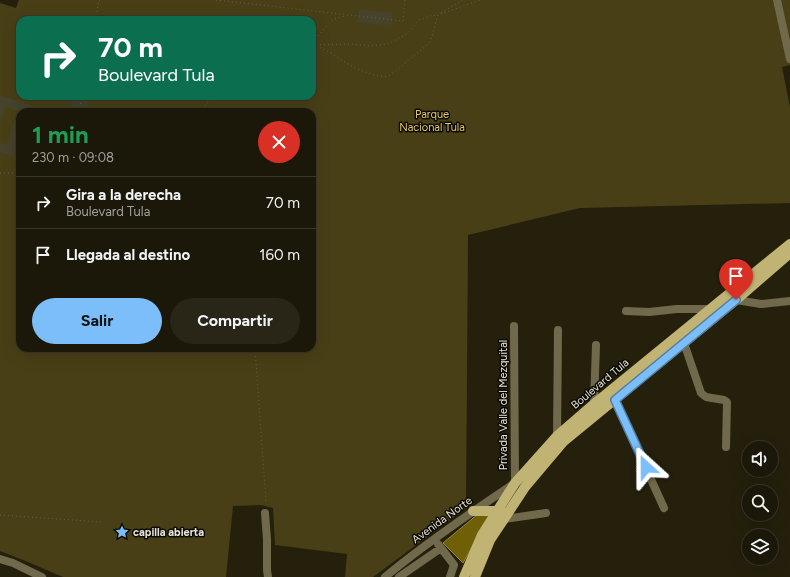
<!DOCTYPE html>
<html lang="es">
<head>
<meta charset="utf-8">
<style>
  body { margin:0; font-family:Figtree,sans-serif; background:#292517; color:#f1f3f6; height:100vh; display:flex; flex-direction:column; font-size:15px; white-space:nowrap }
  * { box-sizing:border-box; margin:0 }
  p { font-size:13px; color:#a0a09c }
  .icon { flex:none; width:22px; height:22px; fill:none; stroke:currentColor; stroke-width:2; stroke-linecap:round; stroke-linejoin:round }
  .map { position:relative; flex:1; overflow:hidden }
  .side { position:absolute; left:16px; top:108px; width:300px; height:244px; display:flex; flex-direction:column; background:#1c1809; border-radius:12px; box-shadow:0 4px 16px #0002,0 0 0 1px #3a372a }
  .side>* { flex:none }
  .top-card { position:absolute; left:16px; top:16px; width:300px; height:84px; border-radius:12px; box-shadow:0 4px 16px #0002,0 0 0 1px #3a372a; background:#0b6e4f; color:#fff; overflow:hidden }
  .controls { position:absolute; left:742px; top:441px; display:grid; gap:8px }
  .controls a { display:grid; place-items:center; width:36px; height:36px; border-radius:50%; background:#1c1809; box-shadow:0 4px 16px #0002,0 0 0 1px #3a372a; font-size:20px }
  .pin { position:absolute; display:grid; place-items:center; width:34px; height:34px; color:#fff; margin:-41px -17px; border-radius:50% 50% 50% 0; rotate:-45deg; box-shadow:0 0 4px #0007 }
  .pin .icon { rotate:45deg }
  .me { position:absolute; width:44px; margin:-22px; rotate:336deg; stroke-linejoin:round; filter:drop-shadow(0 0 3px #0008) }
  .turn { display:flex; align-items:center; gap:14px; height:84px; padding:0 16px; font-size:18px }
  .turn .icon { width:52px; height:52px; stroke-width:2.5 }
  .turn b { display:block; font-size:28px; line-height:34px }
  .round { display:grid; place-items:center; flex:none; width:42px; height:42px; border-radius:21px; background:#292517 }
  .headline { display:flex; align-items:center; justify-content:space-between; height:68px; padding:0 16px }
  h1 { font-size:24px; font-weight:700; line-height:30px; color:#1e9e55 }
  .primary-button { display:flex; gap:8px; margin-top:auto; padding:8px 16px }
  .primary-button a { flex:1; height:46px; border-radius:24px; background:#7cbef9; color:#111; font-size:16px; font-weight:700; line-height:46px; text-align:center }
  .primary-button a+a { background:#292517; color:#f1f3f6 }
  ul { padding:0; list-style:none }
  li { display:flex; align-items:center; gap:12px; height:52px; padding:0 16px; border-top:1px solid #3a372a }
  li div { flex:1 }
  li b { display:block; font-size:15px }
  li em { font-style:normal }
  .map>svg:first-child { display:block }
  .green { fill:#483f16; fill-rule:evenodd }
  .water { fill:#6f5f07; stroke:#938745 }
  .building { fill:#47422c }
  .lines { fill:none; stroke-linecap:round; stroke-linejoin:round }
  .path { stroke:#645f4e; stroke-width:1; stroke-dasharray:1 3; stroke-linecap:butt }
  .minor { stroke:#70694c; stroke-width:8 }
  .major { stroke:#c1b374; stroke-width:10 }
  .route-casing { stroke:#517ca2; stroke-width:10 }
  .route { stroke:#7cbef9; stroke-width:7 }
  .labels { text-anchor:middle; dominant-baseline:central; stroke-width:3; stroke-linejoin:round; paint-order:stroke }
  .park-label { font-size:11px; fill:#e2ca62; stroke:#0c0a03 }
  .street-label { font-size:11px; fill:#e7e4d7; stroke:#0c0a03 }
  .poi-label { font-size:11px; font-weight:bold; fill:#e7e4d7; stroke:#0c0a03; text-anchor:start }
</style>
</head>
<body>
<div class="map">
<svg width="790" height="577" viewBox="0 0 790 577">
  <rect width="100%" height="100%" fill="#25200c"/>
  <path class="green" d="M 19,0 L 790,0 L 790,65 L 782,67 L 790,107 L 790,203 L 580,208 L 468,235 L 466,508 L 373,577 L 345,577 L 347,554 L 275,545 L 273,508 L 261,505 L 233,506 L 226,577 L 63,577 L 28,562 L 0,551 L 0,3 L 16,8 ZM 20,20 L 312,20 L 312,96 L 20,96 ZM 20,112 L 312,112 L 312,348 L 20,348 Z"/>
  <path class="water" d="M 485,513 L 488,518 L 463,563 L 443,543 L 478,514 Z"/>
  <path class="building" d="M 359,9 L 393,13 L 391,26 L 357,22 Z
    M 0,95 L 30,105 L 28,112 L 20,112 L 20,139 L 19,139 L 13,157 L 0,152 L 0,143 L 6,145 L 18,111 L 5,107 L 1,119 L 0,119 Z
    M 73,96 L 89,97 L 87,112 L 71,112 Z"/>
  <g class="lines">
    <path class="path" d="M 216,0 L 403,21 L 405,0
      M 441,13 L 463,0
      M 96,20 L 98,4 L 100,0
      M 312,41 C 321,35 327,22 337,18 C 340,17 344,16 347,16
      M 312,45 L 353,44 L 370,46 L 388,44 L 407,34 L 419,20 L 430,16 L 438,15
      M 312,46 C 326,47 338,59 350,65 C 359,70 381,80 390,75 C 398,70 405,63 412,57 C 417,53 426,47 430,41 C 434,33 435,23 438,15 L 480,0
      M 79,112 L 82,96
      M 200,112 L 207,103 L 215,96
      M 0,173 L 20,173
      M 255,348 L 266,502
      M 0,515 L 102,522"/>
    <path class="minor" d="M 777,0 L 790,59
      M 736,300 L 761,304 L 790,301
      M 626,311 L 649,312 L 677,309 L 711,309
      M 684,343 L 701,393 L 706,397 L 724,400 L 727,402 L 726,447
      M 615,400 L 664,508
      M 594,404 L 596,345
      M 557,436 L 558,330
      M 265,513 L 267,539 L 267,570 L 268,577
      M 504,519 L 546,513
      M 438,544 L 454,565 L 450,577
      M 0,559 L 13,563 L 42,577
      M 385,577 C 426,543 470,513 515,483 L 514,326
      M 399,577 L 441,548"/>
    <path class="major" d="M 473,511 L 501,511
      M 464,577 L 482,535 L 515,483 L 557,436 L 594,404 L 790,244
      M 475,577 L 490,540 L 504,519 L 525,487 L 563,442 L 736,300 L 790,253"/>
  </g>
  <g class="lines">
    <g class="route-casing">
      <path id="route" d="M 646,467 L 615,400 L 736,300"/>
    </g>
    <use href="#route" class="route"/>
  </g>
  <defs>
    <g id="sight-bare" transform="scale(1.08)"><path d="M0-6L1.8-2.2L6-1.7L2.9 1.2L3.7 5.4L0 3.3L-3.7 5.4L-2.9 1.2L-6-1.7L-1.8-2.2Z" fill="#7cbef9" stroke="#0c0a03" stroke-width="2.5" paint-order="stroke"/></g>
  </defs>
  <g fill-rule="evenodd">
    <use href="#sight-bare" x="122" y="532"/>
  </g>
  <g class="labels">
    <g class="park-label">
      <text x="432" y="114">Parque<tspan x="432" dy="13">Nacional Tula</tspan></text>
    </g>
    <g class="street-label">
      <text transform="translate(600 384) rotate(-40)">Boulevard Tula</text>
      <text transform="translate(503 405) rotate(-90)">Privada Valle del Mezquital</text>
      <text transform="translate(442 520) rotate(-36)">Avenida Norte</text>
    </g>
    <g class="poi-label">
      <text x="133" y="532">capilla abierta</text>
    </g>
  </g>
</svg>
<div class="controls">
<a><svg class="icon" aria-label="sound" viewBox="0 0 24 24"><path d="M4 9h4l5-4v14l-5-4H4zM17 9q2 3 0 6"/></svg></a>
<a><svg class="icon" aria-label="search" viewBox="0 0 24 24"><circle cx="10" cy="10" r="6"/><path d="M15 15l6 6"/></svg></a>
<a><svg class="icon" aria-label="layers" viewBox="0 0 24 24"><path d="M12 4l9 5-9 5-9-5zM3 14l9 5 9-5"/></svg></a>
</div>
<div class="pin" style="left:736px;top:300px;background:#d93025"><svg class="icon" aria-label="arrive" viewBox="0 0 24 24"><path d="M6 21V4h12l-3 4 3 4H6"/></svg></div>
<svg class="me" style="left:646px;top:467px" viewBox="-20 -20 40 40"><path d="M0-17L14 15 0 8-14 15z" fill="#7cbef9" stroke="#fff" stroke-width="4"/></svg>
<div class="top-card">
<div class="turn"><svg class="icon" aria-label="right" viewBox="0 0 24 24"><path d="M7 20v-9h11M14 6l5 5-5 5"/></svg><div><b>70 m</b>Boulevard Tula</div></div>
</div>
<section class="side">
<div class="headline"><div><h1>1 min</h1><p>230 m · 09:08</p></div><a class="round" style="background:#d93025;color:#fff"><svg class="icon" aria-label="close" viewBox="0 0 24 24"><path d="M6 6l12 12M18 6L6 18"/></svg></a></div>
<ul>
<li><svg class="icon" aria-label="right" viewBox="0 0 24 24"><path d="M7 20v-9h11M14 6l5 5-5 5"/></svg><div><b>Gira a la derecha</b><p>Boulevard Tula</p></div><em>70 m</em></li>
<li><svg class="icon" aria-label="arrive" viewBox="0 0 24 24"><path d="M6 21V4h12l-3 4 3 4H6"/></svg><div><b>Llegada al destino</b></div><em>160 m</em></li>
</ul>
<div class="primary-button"><a>Salir</a><a>Compartir</a></div>
</section>
</div>
</body>
</html>
